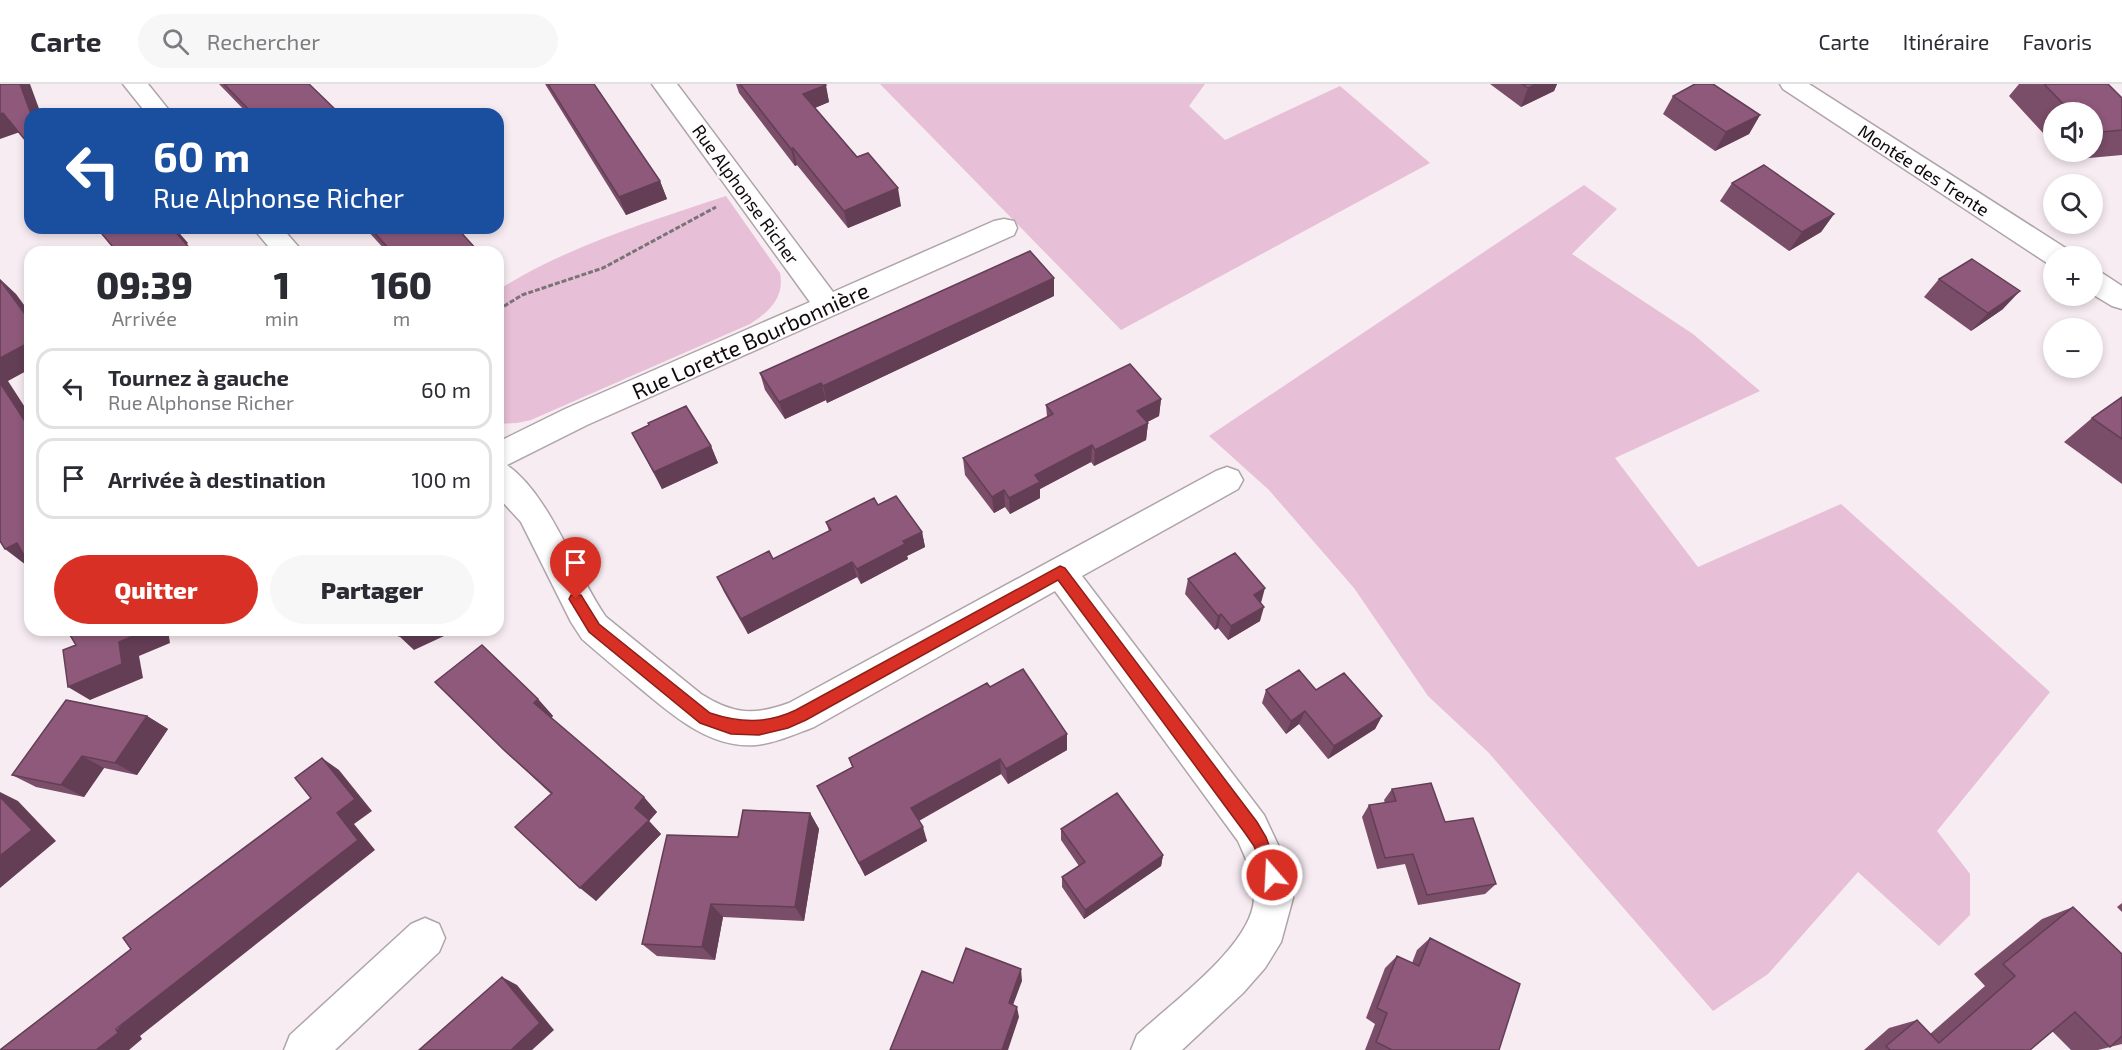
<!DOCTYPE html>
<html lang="fr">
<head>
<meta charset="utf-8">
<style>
  body { margin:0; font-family:"Exo 2",sans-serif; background:#f7f7f7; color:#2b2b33; height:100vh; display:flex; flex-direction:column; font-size:22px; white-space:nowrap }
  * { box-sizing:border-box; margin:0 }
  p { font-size:20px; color:#7c7c81 }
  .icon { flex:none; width:33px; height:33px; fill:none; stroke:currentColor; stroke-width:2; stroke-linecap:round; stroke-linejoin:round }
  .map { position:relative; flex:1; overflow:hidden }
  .drawer { position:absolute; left:24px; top:162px; width:480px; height:390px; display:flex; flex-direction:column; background:#fff; border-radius:18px; box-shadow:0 3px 9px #0003 }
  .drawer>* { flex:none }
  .top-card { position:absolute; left:24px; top:24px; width:480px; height:126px; border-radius:18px; box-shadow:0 3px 9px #0003; background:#1a4fa0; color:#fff; overflow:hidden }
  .tools { position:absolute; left:2043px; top:18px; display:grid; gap:12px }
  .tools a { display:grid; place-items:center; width:60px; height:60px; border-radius:50%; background:#fff; box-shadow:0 3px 9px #0003; font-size:30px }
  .pin { position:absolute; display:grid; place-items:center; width:51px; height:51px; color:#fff; margin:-62px -26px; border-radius:50% 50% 50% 0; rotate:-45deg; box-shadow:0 0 6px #0007 }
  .pin .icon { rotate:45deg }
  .me { position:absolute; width:66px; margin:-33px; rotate:341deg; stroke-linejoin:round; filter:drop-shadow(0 0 4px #0008) }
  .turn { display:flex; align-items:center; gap:21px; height:126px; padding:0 30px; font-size:27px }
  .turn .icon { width:78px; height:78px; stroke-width:2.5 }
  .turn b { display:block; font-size:42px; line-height:51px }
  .eta { display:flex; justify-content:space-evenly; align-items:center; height:102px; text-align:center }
  .eta b { font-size:36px; font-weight:800; line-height:42px }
  .cta { display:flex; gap:12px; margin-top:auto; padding:12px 30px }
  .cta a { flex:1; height:69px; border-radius:36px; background:#d93025; color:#fff; font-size:24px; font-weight:800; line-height:69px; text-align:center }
  .cta a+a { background:#f7f7f7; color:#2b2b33 }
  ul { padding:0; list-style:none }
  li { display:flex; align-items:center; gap:18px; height:81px; margin:0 12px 9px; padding:0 18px; border:3px solid #e1e1e2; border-radius:18px }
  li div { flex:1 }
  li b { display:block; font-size:22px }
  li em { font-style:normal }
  header { display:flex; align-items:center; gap:36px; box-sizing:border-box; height:84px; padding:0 30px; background:#fff; border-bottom:2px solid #e1e1e2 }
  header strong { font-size:28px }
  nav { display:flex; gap:33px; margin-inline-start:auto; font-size:21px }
  .search { width:420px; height:54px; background:#f7f7f7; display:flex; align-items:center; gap:15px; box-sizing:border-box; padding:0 21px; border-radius:33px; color:#7c7c81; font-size:22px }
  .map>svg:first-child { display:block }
  .green { fill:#e7bfd6 }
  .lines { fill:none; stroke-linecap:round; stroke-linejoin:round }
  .minor-casing { stroke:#aea4aa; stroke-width:3 }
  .path { stroke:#7a7377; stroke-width:3; stroke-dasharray:5 2; stroke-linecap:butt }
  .minor { fill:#fff; fill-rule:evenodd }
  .wall { fill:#7a4d69 }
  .shaded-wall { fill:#633e55 }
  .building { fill:#8e597a; stroke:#633e55; stroke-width:1.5 }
  .route { fill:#d93025; stroke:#8d1f18; stroke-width:1.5 }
  .labels { text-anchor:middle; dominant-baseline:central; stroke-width:4.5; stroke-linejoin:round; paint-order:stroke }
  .far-street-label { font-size:18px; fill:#0e0a0c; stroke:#fefcfd }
  .street-label { font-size:22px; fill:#0e0a0c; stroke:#fefcfd }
</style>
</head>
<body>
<header>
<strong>Carte</strong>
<div class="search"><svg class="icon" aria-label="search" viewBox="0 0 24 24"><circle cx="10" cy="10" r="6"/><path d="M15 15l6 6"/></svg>Rechercher</div>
<nav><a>Carte</a><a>Itinéraire</a><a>Favoris</a></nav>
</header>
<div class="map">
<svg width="2122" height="966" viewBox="0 0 2122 966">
  <rect width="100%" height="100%" fill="#f7ecf2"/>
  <path class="green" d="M 880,0 L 1205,0 L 1189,22 L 1225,56 L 1340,2 L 1430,79 L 1121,246 Z
    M 1584,101 L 1617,125 L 1572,170 L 1693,250 L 1760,307 L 1615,374 L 1698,483 L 1841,420 L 2050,608 L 1937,747 L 1970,790 L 1970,831 L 1939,862 L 1858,788 L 1768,890 L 1713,927 L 1488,668 L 1428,612 L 1354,504 L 1269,406 L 1209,352 Z
    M 726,112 L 780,189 C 785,213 769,228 750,240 L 531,336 L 517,339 L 498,340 L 498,206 C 568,162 648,138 726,112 Z"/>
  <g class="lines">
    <g class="minor-casing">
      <path id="minor" d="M 123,0 L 148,0 L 172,30 L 147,30 Z
        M 652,0 L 677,0 L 833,208 L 994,137 L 1004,135 L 1014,137 L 1017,144 L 1014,151 L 587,341 L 507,381 C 551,412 575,489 606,533 L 701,610 C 732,630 754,632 789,619 L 1216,387 L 1227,383 L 1238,387 L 1243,396 L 1238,405 L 1082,492 L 1264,731 L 1288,782 L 1293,814 L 1281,858 L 1265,884 L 1243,909 L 1182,966 L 1131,966 L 1137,951 C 1170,920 1253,861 1254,814 C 1255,793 1246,775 1238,757 L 1055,507 L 814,643 C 795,650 776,659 756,661 C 708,665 669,628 635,600 C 617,585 599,570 582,555 L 571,538 L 521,438 L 498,413 L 498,358 L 565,325 L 810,218 Z
        M 1780,0 L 1809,0 L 2067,165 L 2070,172 L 2054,172 L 2054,181 L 2047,179 L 1783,5 Z
        M 253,144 L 282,144 L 303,168 L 273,168 Z
        M 2092,186 L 2102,189 L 2122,202 L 2122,225 L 2112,222 L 2092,210 Z
        M 425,834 L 439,840 L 445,854 L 439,868 L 335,966 L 284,966 L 290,951 L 411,840 Z"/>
    </g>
    <path class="path" d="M 498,226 L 522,211 L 603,184 L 716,123"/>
    <use href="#minor" class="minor"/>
  </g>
  <path class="wall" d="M 219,0 L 309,0 L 340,30 L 248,30 Z
    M 545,0 L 594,0 L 660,97 L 667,115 L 626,131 Z
    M 736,0 L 825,0 L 829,18 L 815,24 L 857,73 L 901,122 L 848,144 L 797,81 L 795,82 L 739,9 Z
    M 1490,0 L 1557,0 L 1554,7 L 1521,23 Z
    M 2019,0 L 2108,0 L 2122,14 L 2122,71 L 2067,76 L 2059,68 L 2092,68 L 2092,28 L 2054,28 L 2054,61 L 2009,12 Z
    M 1673,12 L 1760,31 L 1749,50 L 1715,67 L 1663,30 Z
    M 1732,99 L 1834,130 L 1821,148 L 1789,167 L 1720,117 Z
    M 365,144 L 457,144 L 479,168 L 387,168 Z
    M 1939,195 L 2003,225 L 1971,247 L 1924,213 Z
    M 1054,212 L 827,319 L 826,316 L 785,335 L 765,306 L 760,289 Z
    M 2122,313 L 2122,400 L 2064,358 L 2092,334 Z
    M 1161,315 L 1159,332 L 1147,338 L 1148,339 L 1146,356 L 1094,382 L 1091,378 L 1040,405 L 1040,414 L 1010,430 L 1005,423 L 994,429 L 965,391 L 963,374 L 1047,333 L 1046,321 Z
    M 649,341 L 711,362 L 718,379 L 662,405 L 632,349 Z
    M 878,421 L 922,448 L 925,463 L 907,472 L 908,475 L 861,500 L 857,493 L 748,550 L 724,508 L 717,493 L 773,475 L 829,447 L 826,438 Z
    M 1188,495 L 1261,519 L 1260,537 L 1228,556 L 1218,544 L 1215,546 L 1185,510 Z
    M 435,598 L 538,615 L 553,632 L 551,634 L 657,728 L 649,737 L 661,750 L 596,817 L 551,710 L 522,683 Z
    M 990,603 L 1067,666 L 1008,700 L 1001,690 L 919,737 L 927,757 L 865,792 L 817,702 L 852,683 L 849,674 Z
    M 1266,606 L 1316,606 L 1382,632 L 1375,645 L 1328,675 L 1299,640 L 1286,650 L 1262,619 Z
    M 147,632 L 168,645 L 137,691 L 104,684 L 84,713 L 36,703 L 12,691 Z
    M 1392,705 L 1445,738 L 1496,800 L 1485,810 L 1418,821 L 1405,780 L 1377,785 L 1362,733 L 1369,721 L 1385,719 L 1384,716 Z
    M 810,729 L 819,745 L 804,837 L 723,833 L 715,876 L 657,872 L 642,860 L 738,753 Z
    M 1061,745 L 1163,771 L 1161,782 L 1084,835 L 1062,803 L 1062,793 L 1079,782 L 1061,756 Z
    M 2122,819 L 2122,828 L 2117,823 Z
    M 2073,823 L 2122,870 L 2122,960 L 2098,966 L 2071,966 L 2052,947 L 2030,966 L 1864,966 L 1889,944 L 1917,936 L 1930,950 L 1985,902 L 1974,890 L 2042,835 Z
    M 1430,854 L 1499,966 L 1365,966 L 1375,940 L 1366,934 L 1385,884 L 1397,872 L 1412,879 L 1417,866 Z"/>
  <path class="shaded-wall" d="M 20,0 L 30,0 L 41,30 L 31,30 Z
    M 1537,0 L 1557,0 L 1554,7 L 1521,23 L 1528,4 Z
    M 826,1 L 829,18 L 807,27 L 803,10 Z
    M 3,29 L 20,48 L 0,55 L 0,30 Z
    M 1760,31 L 1749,50 L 1715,67 L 1726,48 Z
    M 793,64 L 797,81 L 795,82 L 791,65 Z
    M 660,97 L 667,115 L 626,131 L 619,113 Z
    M 898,104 L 901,122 L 848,144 L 844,127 Z
    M 1834,130 L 1821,148 L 1789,167 L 1802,148 Z
    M 172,144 L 175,144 L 188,159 L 186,161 Z
    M 1054,194 L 1054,212 L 827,319 L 823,302 Z
    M 0,195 L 16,210 L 30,229 L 30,237 Z
    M 2020,207 L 2003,225 L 1971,247 L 1988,229 Z
    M 30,258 L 30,285 L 8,297 L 30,331 L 30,345 L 0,299 L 0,274 Z
    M 821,299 L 826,316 L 785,335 L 779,318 Z
    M 1161,315 L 1159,332 L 1136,344 L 1137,327 Z
    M 1148,339 L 1146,356 L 1094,382 L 1095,366 Z
    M 1092,361 L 1091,378 L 1040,405 L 1040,414 L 1010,430 L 1009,414 L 1035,391 Z
    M 711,362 L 718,379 L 662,405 L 654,388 Z
    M 1004,406 L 1005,423 L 994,429 L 992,413 Z
    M 922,448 L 925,463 L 907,472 L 908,475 L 861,500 L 857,485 L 903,457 Z
    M 17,459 L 30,479 L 26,481 L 5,465 Z
    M 852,478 L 857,493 L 748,550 L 741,535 Z
    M 1265,504 L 1261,519 L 1254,511 Z
    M 1264,523 L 1260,537 L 1228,556 L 1231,542 Z
    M 1221,530 L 1218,544 L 1215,546 L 1218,532 Z
    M 147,546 L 168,546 L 170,559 L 139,572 L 143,594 L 90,616 L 68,603 L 119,558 Z
    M 412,546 L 457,546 L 414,566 L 399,552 Z
    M 538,615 L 553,632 L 549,636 L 534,619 Z
    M 1305,627 L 1299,640 L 1286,650 L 1291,637 Z
    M 147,632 L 168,645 L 137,691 L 115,679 Z
    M 1382,632 L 1375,645 L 1328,675 L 1334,662 Z
    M 1067,650 L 1067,666 L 1008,700 L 1006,685 Z
    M 82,672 L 104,684 L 84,713 L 61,701 Z
    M 322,674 L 339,686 L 372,727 L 354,740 L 375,766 L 140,952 L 142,955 L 129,966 L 96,966 L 337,729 Z
    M 1000,675 L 1001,690 L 916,738 L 911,724 Z
    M 0,708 L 18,717 L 56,757 L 0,804 Z
    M 644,713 L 657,728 L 649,737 L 661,750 L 596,817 L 580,804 L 635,724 Z
    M 810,729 L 819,745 L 804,837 L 795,823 Z
    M 923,743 L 927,757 L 865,792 L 859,779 Z
    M 1163,771 L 1161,782 L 1084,835 L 1085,826 Z
    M 711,820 L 723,833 L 715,876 L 702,863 Z
    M 1021,885 L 1022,897 L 1010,929 L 1009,919 Z
    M 502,893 L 517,901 L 554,946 L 532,966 L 511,966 Z
    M 1017,923 L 1019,933 L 1008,966 L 1002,966 Z"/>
  <path class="building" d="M 0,0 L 20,0 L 31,30 L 30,30 L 30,62 L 3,29 L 0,30 Z
    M 224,0 L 309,0 L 340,30 L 253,30 Z
    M 548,0 L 594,0 L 660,97 L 619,113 Z
    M 740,0 L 825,0 L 826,1 L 803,10 L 857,73 L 868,69 L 898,104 L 844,127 L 793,64 L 791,65 Z
    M 1522,0 L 1537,0 L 1528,4 Z
    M 1695,0 L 1713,0 L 1760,31 L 1726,48 L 1673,12 Z
    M 2044,0 L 2108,0 L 2122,14 L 2122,46 L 2092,49 L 2092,28 L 2071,28 Z
    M 1764,81 L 1834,130 L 1802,148 L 1732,99 Z
    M 97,144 L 172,144 L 193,168 L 117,168 Z
    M 370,144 L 457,144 L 477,166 L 473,168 L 392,168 Z
    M 1030,167 L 1054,194 L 823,302 L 821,299 L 779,318 L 760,289 Z
    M 1972,175 L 2020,207 L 1988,229 L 1939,195 Z
    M 0,196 L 30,237 L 30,258 L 0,274 Z
    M 1130,280 L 1161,315 L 1137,327 L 1148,339 L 1095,366 L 1092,361 L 1035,391 L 1040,398 L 1009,414 L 1004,406 L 992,413 L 963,374 L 1053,330 L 1046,321 Z
    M 0,299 L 30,345 L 30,482 L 17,459 L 5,465 L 0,457 Z
    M 2122,313 L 2122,355 L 2092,334 Z
    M 686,322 L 711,362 L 654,388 L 632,349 L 649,341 L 648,339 Z
    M 896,412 L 922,448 L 903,457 L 905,460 L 857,485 L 852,478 L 741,535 L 717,493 L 769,467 L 773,475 L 831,446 L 826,438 L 874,414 L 878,421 Z
    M 1235,469 L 1265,504 L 1254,511 L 1264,523 L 1231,542 L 1221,530 L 1218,532 L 1188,495 Z
    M 67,546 L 147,546 L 119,558 L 122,580 L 68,603 L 63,566 L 76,561 Z
    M 397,546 L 412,546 L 399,552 Z
    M 482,561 L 538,615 L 534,619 L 644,713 L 635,724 L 649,736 L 580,804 L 515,743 L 552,709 L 505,667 L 435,598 Z
    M 1023,585 L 1067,650 L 1006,685 L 1000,675 L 911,724 L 923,743 L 859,779 L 817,702 L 853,683 L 849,674 L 987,599 L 990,603 Z
    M 1299,586 L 1316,606 L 1344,589 L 1382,632 L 1334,662 L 1305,627 L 1291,637 L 1266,606 Z
    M 66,616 L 147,632 L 115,679 L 82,672 L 61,701 L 12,691 Z
    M 322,674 L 355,715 L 337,729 L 358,756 L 116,945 L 118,949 L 96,966 L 0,966 L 131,865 L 123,854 L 311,714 L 295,694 Z
    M 1431,699 L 1445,738 L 1473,734 L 1496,800 L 1427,811 L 1413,770 L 1385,774 L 1369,721 L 1396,717 L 1392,705 Z
    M 1117,709 L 1163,771 L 1085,826 L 1062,793 L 1085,778 L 1061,745 Z
    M 0,713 L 32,746 L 0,772 Z
    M 743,726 L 810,729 L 795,823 L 711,820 L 702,863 L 642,860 L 667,751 L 738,753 Z
    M 2073,823 L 2122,870 L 2122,952 L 2110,963 L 2075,928 L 2030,966 L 1890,966 L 1886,962 L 1917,936 L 1939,959 L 2015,892 L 2003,880 Z
    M 1430,854 L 1520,900 L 1499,966 L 1392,966 L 1376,958 L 1387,929 L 1377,924 L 1397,872 L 1419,882 Z
    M 966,864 L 1021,885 L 1009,919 L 1017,923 L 1002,966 L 890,966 L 922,887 L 953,899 Z
    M 502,893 L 540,939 L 511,966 L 419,966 Z"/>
  <path class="route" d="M 1060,482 L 1065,484 L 1257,738 L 1266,753 L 1280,791 L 1277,796 L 1272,799 L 1266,796 L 1254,762 L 1245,749 L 1058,496 L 806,636 L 788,644 L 759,651 L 731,650 L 700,639 L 589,548 L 569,515 L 571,511 L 581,511 L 599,540 L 710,629 C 740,639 767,640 796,626 Z"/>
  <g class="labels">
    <g class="far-street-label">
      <text transform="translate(1924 86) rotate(33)">Montée des Trente</text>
      <text transform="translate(746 110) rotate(54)">Rue Alphonse Richer</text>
    </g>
    <g class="street-label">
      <text transform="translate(750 256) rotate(-24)">Rue Lorette Bourbonnière</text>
    </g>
  </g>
</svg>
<div class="tools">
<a><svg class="icon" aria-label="sound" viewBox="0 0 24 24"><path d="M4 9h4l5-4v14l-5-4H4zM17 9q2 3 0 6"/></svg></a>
<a><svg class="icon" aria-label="search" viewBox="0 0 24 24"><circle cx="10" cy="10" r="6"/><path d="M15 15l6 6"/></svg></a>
<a>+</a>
<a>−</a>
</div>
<div class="pin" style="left:576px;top:515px;background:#d93025"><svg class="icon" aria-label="arrive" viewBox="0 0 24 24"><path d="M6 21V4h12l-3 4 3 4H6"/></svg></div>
<svg class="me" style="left:1272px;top:791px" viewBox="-20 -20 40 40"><circle r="17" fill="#d93025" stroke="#fff" stroke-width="3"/><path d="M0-11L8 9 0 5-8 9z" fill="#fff"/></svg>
<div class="top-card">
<div class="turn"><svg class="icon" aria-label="left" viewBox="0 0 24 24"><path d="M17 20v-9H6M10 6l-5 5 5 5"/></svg><div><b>60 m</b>Rue Alphonse Richer</div></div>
</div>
<section class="drawer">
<div class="eta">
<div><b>09:39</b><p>Arrivée</p></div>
<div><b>1</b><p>min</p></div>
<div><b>160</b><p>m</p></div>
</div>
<ul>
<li><svg class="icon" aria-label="left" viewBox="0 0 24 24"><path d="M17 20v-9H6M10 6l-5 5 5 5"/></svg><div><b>Tournez à gauche</b><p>Rue Alphonse Richer</p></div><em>60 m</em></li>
<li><svg class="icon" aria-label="arrive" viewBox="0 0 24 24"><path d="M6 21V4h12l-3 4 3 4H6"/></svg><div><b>Arrivée à destination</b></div><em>100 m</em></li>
</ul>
<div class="cta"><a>Quitter</a><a>Partager</a></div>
</section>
</div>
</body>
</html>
